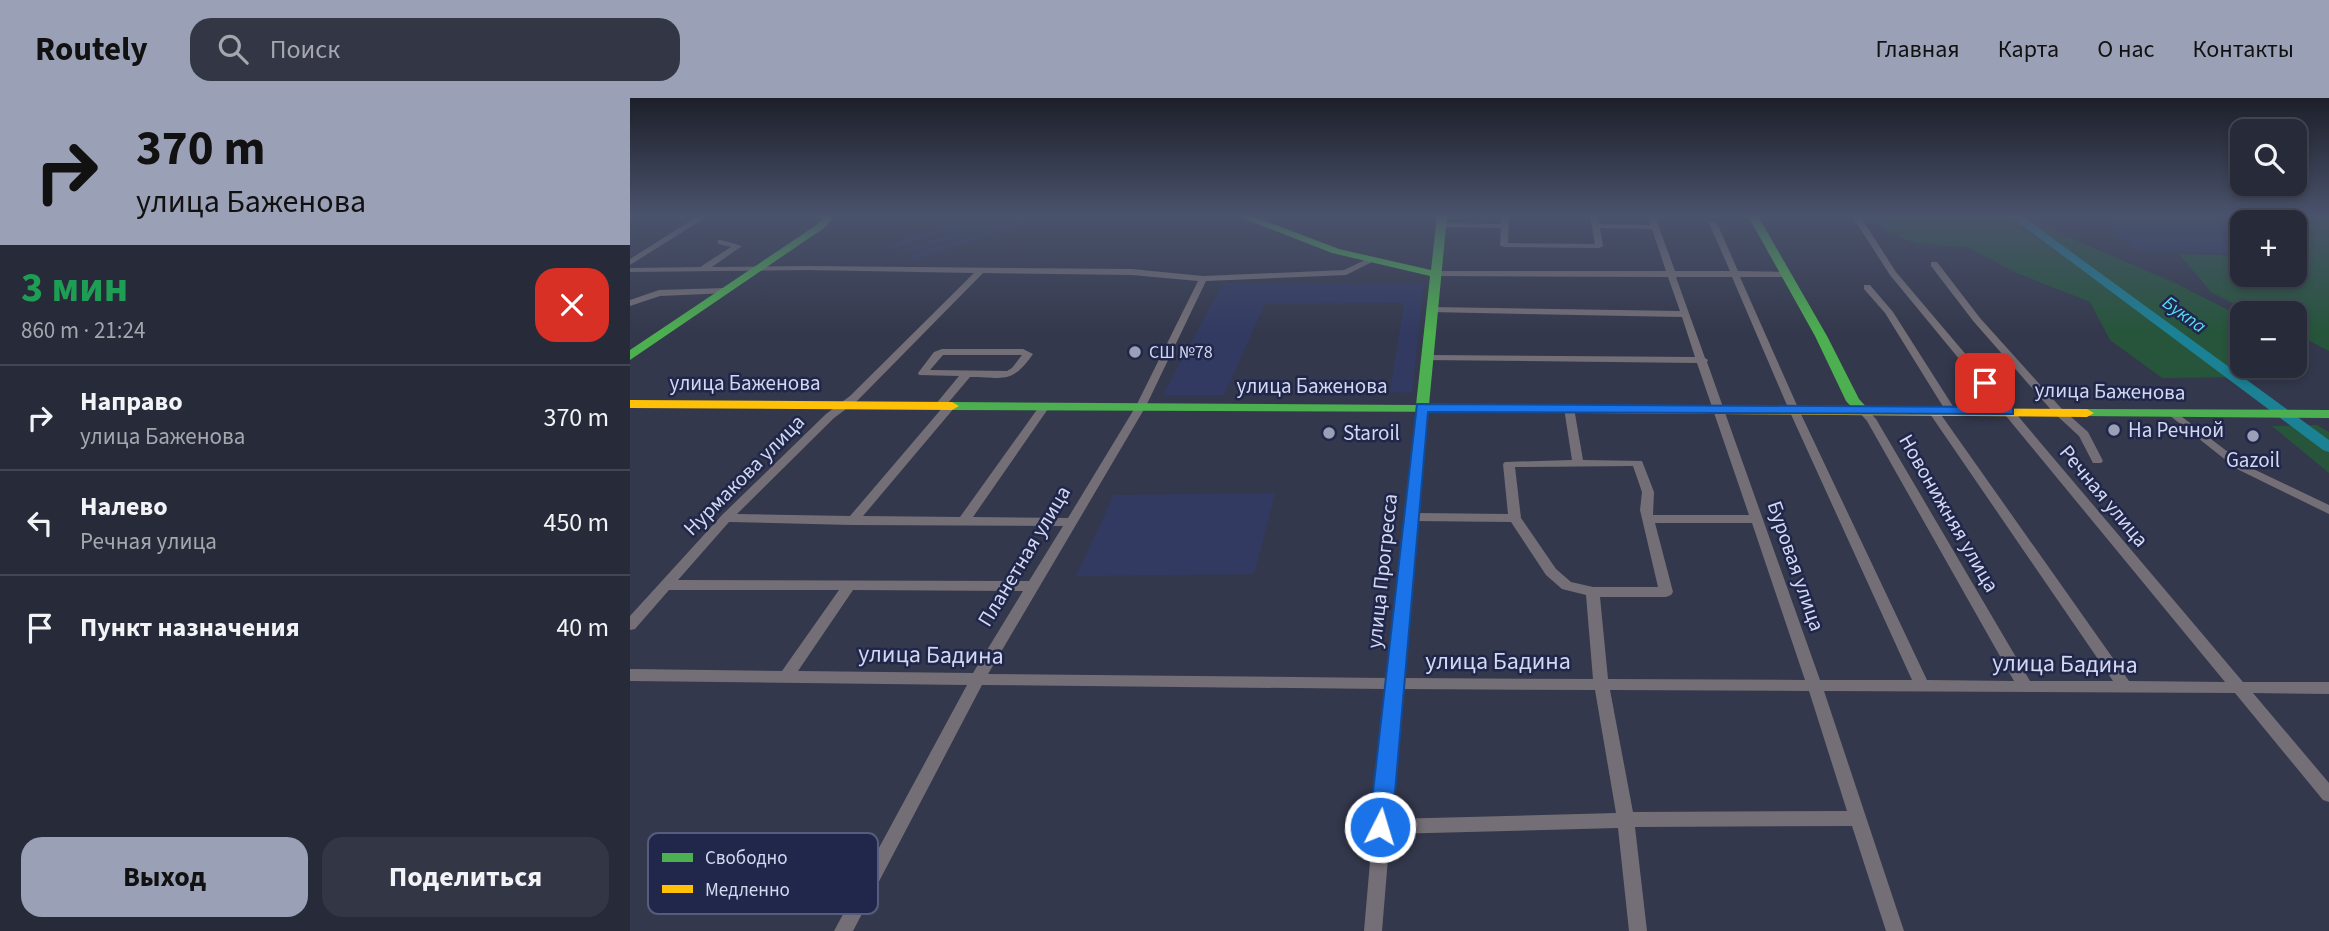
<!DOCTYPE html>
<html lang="ru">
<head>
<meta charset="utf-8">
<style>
  body { margin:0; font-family:"Source Sans 3",sans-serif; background:#333644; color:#f1f3f6; height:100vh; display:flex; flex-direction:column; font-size:26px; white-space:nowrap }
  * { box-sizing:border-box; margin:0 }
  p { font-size:23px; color:#a4a7ae }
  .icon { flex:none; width:38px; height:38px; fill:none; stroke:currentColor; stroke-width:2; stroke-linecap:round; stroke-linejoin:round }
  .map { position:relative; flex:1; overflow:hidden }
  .panel { display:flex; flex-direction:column; background:#272a39; width:630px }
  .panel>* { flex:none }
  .banner { background:#9aa0b6; color:#111; overflow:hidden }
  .fabs { position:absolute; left:1600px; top:21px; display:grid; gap:14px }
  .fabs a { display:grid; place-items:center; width:77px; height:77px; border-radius:14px; background:#272a39; box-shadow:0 4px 10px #0003,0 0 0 2px #434653; font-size:35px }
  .pin { position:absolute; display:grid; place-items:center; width:60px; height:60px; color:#fff; margin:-30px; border-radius:14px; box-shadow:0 4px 10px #0006 }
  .me { position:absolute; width:77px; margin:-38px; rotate:5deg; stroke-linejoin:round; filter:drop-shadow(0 0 5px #0008) }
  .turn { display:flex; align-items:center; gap:24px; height:147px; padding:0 21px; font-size:32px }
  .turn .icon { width:91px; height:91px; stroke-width:2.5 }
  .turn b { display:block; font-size:49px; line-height:60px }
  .round { display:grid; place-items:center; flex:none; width:74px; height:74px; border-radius:21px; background:#333644 }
  .summary { display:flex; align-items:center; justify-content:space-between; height:119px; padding:0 21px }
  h1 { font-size:42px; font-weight:700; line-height:52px; color:#1e9e55 }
  .action { display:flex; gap:14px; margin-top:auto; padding:14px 21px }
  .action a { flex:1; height:80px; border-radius:21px; background:#9aa0b6; color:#111; font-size:28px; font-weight:700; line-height:80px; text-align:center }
  .action a+a { background:#333644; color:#f1f3f6 }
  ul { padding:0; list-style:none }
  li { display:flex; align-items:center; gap:21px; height:105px; padding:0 21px; border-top:2px solid #434653 }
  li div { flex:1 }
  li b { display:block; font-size:26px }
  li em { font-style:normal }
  header { display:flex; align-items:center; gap:42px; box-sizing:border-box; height:98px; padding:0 35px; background:#9aa0b6; color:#111 }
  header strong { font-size:33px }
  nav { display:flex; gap:38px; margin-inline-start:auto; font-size:24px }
  .search { width:490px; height:63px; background:#333644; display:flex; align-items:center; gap:18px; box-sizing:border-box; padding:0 24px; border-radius:21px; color:#a4a7ae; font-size:26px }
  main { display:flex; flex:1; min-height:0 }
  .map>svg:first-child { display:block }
  .built { fill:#323a62 }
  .green { fill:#26553b }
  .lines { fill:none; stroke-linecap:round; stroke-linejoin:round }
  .river { fill:#1b8296; fill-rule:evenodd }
  .street { fill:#746f76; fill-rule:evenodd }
  .fast { fill:#4caf50; fill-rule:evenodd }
  .slow { fill:#ffc107; fill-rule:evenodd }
  .route { fill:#1a73e8; stroke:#114b97; stroke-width:2 }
  .poi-dot { fill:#9aa0b6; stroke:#20274b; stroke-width:2.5 }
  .labels { text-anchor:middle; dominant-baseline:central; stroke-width:5; stroke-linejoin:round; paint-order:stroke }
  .far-poi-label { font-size:18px; fill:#d1d8ef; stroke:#20274b; text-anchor:start }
  .far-water-label { font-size:19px; font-style:italic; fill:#55dbf6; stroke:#20274b }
  .street-label { font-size:21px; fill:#d1d8ef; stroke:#20274b }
  .poi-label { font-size:21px; fill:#d1d8ef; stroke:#20274b; text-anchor:start }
  .near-street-label { font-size:24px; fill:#d1d8ef; stroke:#20274b }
  .key { fill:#20274b; stroke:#555c7c; stroke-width:2 }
  .key-label { font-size:19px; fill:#d1d8ef }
</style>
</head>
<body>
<header>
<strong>Routely</strong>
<div class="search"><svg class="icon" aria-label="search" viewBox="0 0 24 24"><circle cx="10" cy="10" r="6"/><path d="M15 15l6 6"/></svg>Поиск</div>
<nav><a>Главная</a><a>Карта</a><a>О нас</a><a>Контакты</a></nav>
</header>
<main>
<section class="panel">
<div class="banner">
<div class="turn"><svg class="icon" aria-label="right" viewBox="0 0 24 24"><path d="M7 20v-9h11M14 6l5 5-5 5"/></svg><div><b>370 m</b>улица Баженова</div></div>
</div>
<div class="summary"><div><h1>3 мин</h1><p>860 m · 21:24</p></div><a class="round" style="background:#d93025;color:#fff"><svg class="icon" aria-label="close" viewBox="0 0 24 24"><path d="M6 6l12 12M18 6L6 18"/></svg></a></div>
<ul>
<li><svg class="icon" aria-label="right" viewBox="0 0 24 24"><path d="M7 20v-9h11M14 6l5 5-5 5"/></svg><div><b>Направо</b><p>улица Баженова</p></div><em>370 m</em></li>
<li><svg class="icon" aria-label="left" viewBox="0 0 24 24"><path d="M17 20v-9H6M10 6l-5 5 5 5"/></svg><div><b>Налево</b><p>Речная улица</p></div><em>450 m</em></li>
<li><svg class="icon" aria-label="arrive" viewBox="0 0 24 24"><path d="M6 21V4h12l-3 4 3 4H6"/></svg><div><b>Пункт назначения</b></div><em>40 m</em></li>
</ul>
<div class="action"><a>Выход</a><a>Поделиться</a></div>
</section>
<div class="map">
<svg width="1699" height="833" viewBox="0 0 1699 833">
  <rect width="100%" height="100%" fill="#34384c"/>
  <path class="built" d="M 349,118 L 364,118 L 263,150 L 257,147 Z
    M 376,118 L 391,119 L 274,156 L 268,153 Z
    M 1468,118 L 1611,118 L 1619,124 L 1612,124 L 1612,156 L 1505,152 Z
    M 394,121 L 401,124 L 283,162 L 277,158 Z
    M 593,185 L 794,186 L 782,295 L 760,294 L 774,205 L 635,206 L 594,297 L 533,297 Z
    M 645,395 L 624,476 L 446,478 L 484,397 Z"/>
  <path class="green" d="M 1236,118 L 1390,118 L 1545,185 L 1612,219 L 1612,268 L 1616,268 L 1615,270 L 1624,279 L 1532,280 L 1480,242 L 1460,204 L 1387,175 L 1337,149 L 1288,146 L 1260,135 Z
    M 1613,118 L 1699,118 L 1699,253 L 1664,235 L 1664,215 L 1623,215 L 1582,195 L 1549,156 L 1612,158 L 1612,177 L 1664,177 L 1664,160 L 1670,159 L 1664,155 L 1664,124 L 1621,124 Z
    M 1687,327 L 1699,334 L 1699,375 L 1642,328 Z"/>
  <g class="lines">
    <path class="river" d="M 1380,118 L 1392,118 L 1699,342 L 1699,354 L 1693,352 Z"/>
    <path class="street" d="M 0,118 L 6,118 L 0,121 Z
      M 68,118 L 78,118 L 0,167 L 0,161 Z
      M 871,118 L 879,118 L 878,145 L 965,146 L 960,118 L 968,118 L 969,126 L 1020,127 L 1017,118 L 1025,118 L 1045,173 L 1100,173 L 1079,125 L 1083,123 L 1087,125 L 1108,173 L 1160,174 L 1160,178 L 1157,179 L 1110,179 L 1169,312 L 1297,582 L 1384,583 L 1237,323 L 1227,312 L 1232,309 L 1236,310 L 1246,321 L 1400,583 L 1483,583 L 1298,313 L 1299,311 L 1307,311 L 1499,583 L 1595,584 L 1260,177 L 1222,118 L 1230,118 L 1266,174 L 1613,584 L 1699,584 L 1699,596 L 1623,595 L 1699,685 L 1699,704 L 1693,702 L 1605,595 L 1194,593 L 1274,833 L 1256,833 L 1222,728 L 1005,729 L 1017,833 L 999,833 L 988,730 L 760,736 L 752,833 L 734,833 L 755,591 L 352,587 L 223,833 L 204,833 L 337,587 L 0,583 L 0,571 L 152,573 L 209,492 L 39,492 L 5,531 L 0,532 L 0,518 L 92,417 L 196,316 L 220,298 L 344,175 L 178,172 L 0,174 L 0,170 L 70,169 L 101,149 L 88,146 L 88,142 L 91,142 L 112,148 L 82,169 L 178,168 L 502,171 L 573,178 L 714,172 L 737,161 L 744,163 L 716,177 L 576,183 L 516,308 L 358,576 L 756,580 L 787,309 L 792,306 L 797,309 L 787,415 L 878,416 L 873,366 L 875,364 L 942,362 L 934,310 L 939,307 L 944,310 L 953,362 L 1012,363 L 1024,394 L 1023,417 L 1119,417 L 1067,265 L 794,262 L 792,260 L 797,257 L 1065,259 L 1052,219 L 799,214 L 799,210 L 802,209 L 1050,213 L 1038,179 L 803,178 L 803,174 L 806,173 L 1036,173 L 1022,131 L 970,130 L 973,148 L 969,150 L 874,149 L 870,147 L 871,130 L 811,129 L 807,127 L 811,125 L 871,126 ZM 353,175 L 502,177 L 568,183 L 506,308 L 438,420 L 343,419 L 420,308 L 415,305 L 411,306 L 330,419 L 233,418 L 325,309 L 326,307 L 325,305 L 318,305 L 340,279 C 375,279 381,287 403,256 L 393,251 L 312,251 L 304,254 L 288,275 L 289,277 L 329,278 L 305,307 L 306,309 L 313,309 L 220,418 L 107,416 L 204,320 L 228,302 ZM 1046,179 L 1102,179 L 1159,312 L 1282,582 L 1190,582 L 1077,264 L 1078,262 L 1075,260 ZM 313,257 L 392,257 L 382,270 L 377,273 L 300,272 ZM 1003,368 L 1012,394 L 1010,412 L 1028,489 L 963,489 L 941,484 L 926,471 L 891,420 L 885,369 ZM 786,423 L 881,424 L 916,477 L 932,491 L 956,497 L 963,581 L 771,580 ZM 99,424 L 222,427 L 433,428 L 399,483 L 48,482 ZM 1025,425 L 1122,425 L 1175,582 L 978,581 L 970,499 L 1036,499 L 1041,497 L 1043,494 ZM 223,492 L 393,493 L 343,575 L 168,573 ZM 770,591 L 965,592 L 986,715 L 761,721 ZM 980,592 L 1179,593 L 1217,713 L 1003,714 Z
      M 1301,164 L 1307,164 L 1350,220 L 1431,310 L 1458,334 L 1473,363 L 1471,365 L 1463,365 L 1449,338 L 1423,314 L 1344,224 L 1301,168 Z
      M 1234,187 L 1240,187 L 1263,214 L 1326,313 L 1325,315 L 1317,315 L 1255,215 L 1234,191 Z
      M 95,190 L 99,193 L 98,195 L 30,198 L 0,208 L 0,202 L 29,192 Z
      M 1543,312 L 1615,367 L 1699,407 L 1699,416 L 1607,371 L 1539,317 L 1538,315 Z"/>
    <path class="fast" d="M 189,118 L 200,118 L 202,121 L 194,130 L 0,262 L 0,252 L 188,126 L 192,121 Z
      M 607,118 L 622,118 L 709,151 L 801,172 L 807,118 L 817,118 L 799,307 L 851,307 L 858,311 L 856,314 L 322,312 L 315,308 L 322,304 L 786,307 L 800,178 L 702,155 Z
      M 1118,118 L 1128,118 L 1197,238 L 1229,301 L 1239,312 L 1237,315 L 1227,315 L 1216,303 L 1185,238 Z
      M 1457,311 L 1699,312 L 1699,320 L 1452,318 L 1450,315 Z"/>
    <path class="slow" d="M 0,302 L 322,304 L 329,308 L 322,312 L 0,310 Z
      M 851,307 L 1457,311 L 1464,315 L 1457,319 L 846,314 L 844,311 Z"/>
  </g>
  <linearGradient id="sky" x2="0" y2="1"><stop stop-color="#1d1f2a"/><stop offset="0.5" stop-color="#4a536c"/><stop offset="1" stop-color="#4a536c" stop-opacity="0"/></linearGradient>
  <rect width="1699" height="235" fill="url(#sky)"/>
  <path class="route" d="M 1355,281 L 1360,282 L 1383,310 L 1383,316 L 798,314 L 762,729 L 758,736 L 750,739 L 742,736 L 739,729 L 787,306 L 1367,309 L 1349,285 Z"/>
  <g class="poi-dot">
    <circle cx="505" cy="254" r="7"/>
    <circle cx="1484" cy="332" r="7"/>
    <circle cx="699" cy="335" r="7"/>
    <circle cx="1623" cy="338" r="7"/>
  </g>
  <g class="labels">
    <g class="far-poi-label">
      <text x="519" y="254">СШ №78</text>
    </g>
    <g class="far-water-label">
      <text transform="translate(1554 217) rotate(36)">Букпа</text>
    </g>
    <g class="street-label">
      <text x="115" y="285">улица Баженова</text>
      <text x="682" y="288">улица Баженова</text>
      <text transform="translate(1480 293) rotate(1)">улица Баженова</text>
      <text transform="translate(114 377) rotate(-45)">Нурмакова улица</text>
      <text transform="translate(1474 398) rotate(50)">Речная улица</text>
      <text transform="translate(1319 415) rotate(60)">Новонижняя улица</text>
      <text transform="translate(394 458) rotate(-59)">Планетная улица</text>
      <text transform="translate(1166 468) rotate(71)">Буровая улица</text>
      <text transform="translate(752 473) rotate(-84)">улица Прогресса</text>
    </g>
    <g class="poi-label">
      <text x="1498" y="332">На Речной</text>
      <text x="713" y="335">Staroil</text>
      <text x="1623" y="362" text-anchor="middle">Gazoil</text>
    </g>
    <g class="near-street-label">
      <text transform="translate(301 557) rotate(1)">улица Бадина</text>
      <text x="868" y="563">улица Бадина</text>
      <text transform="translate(1435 566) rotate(1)">улица Бадина</text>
    </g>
  </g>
  <rect x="18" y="735" width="230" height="81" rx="10" class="key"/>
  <rect x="32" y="755" width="31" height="9" fill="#4caf50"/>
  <rect x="32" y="787" width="31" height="8" fill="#ffc107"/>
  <g class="key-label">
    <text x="75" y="766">Свободно</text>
    <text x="75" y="798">Медленно</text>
  </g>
</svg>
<div class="fabs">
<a><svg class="icon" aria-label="search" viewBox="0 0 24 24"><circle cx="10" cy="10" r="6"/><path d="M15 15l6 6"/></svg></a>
<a>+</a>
<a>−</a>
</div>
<div class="pin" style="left:1355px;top:285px;background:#d93025"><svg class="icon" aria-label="arrive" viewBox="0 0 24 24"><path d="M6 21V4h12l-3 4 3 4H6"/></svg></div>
<svg class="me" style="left:750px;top:729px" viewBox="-20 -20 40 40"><circle r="17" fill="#1a73e8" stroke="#fff" stroke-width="3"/><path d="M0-11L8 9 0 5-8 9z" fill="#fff"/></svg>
</div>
</main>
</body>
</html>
